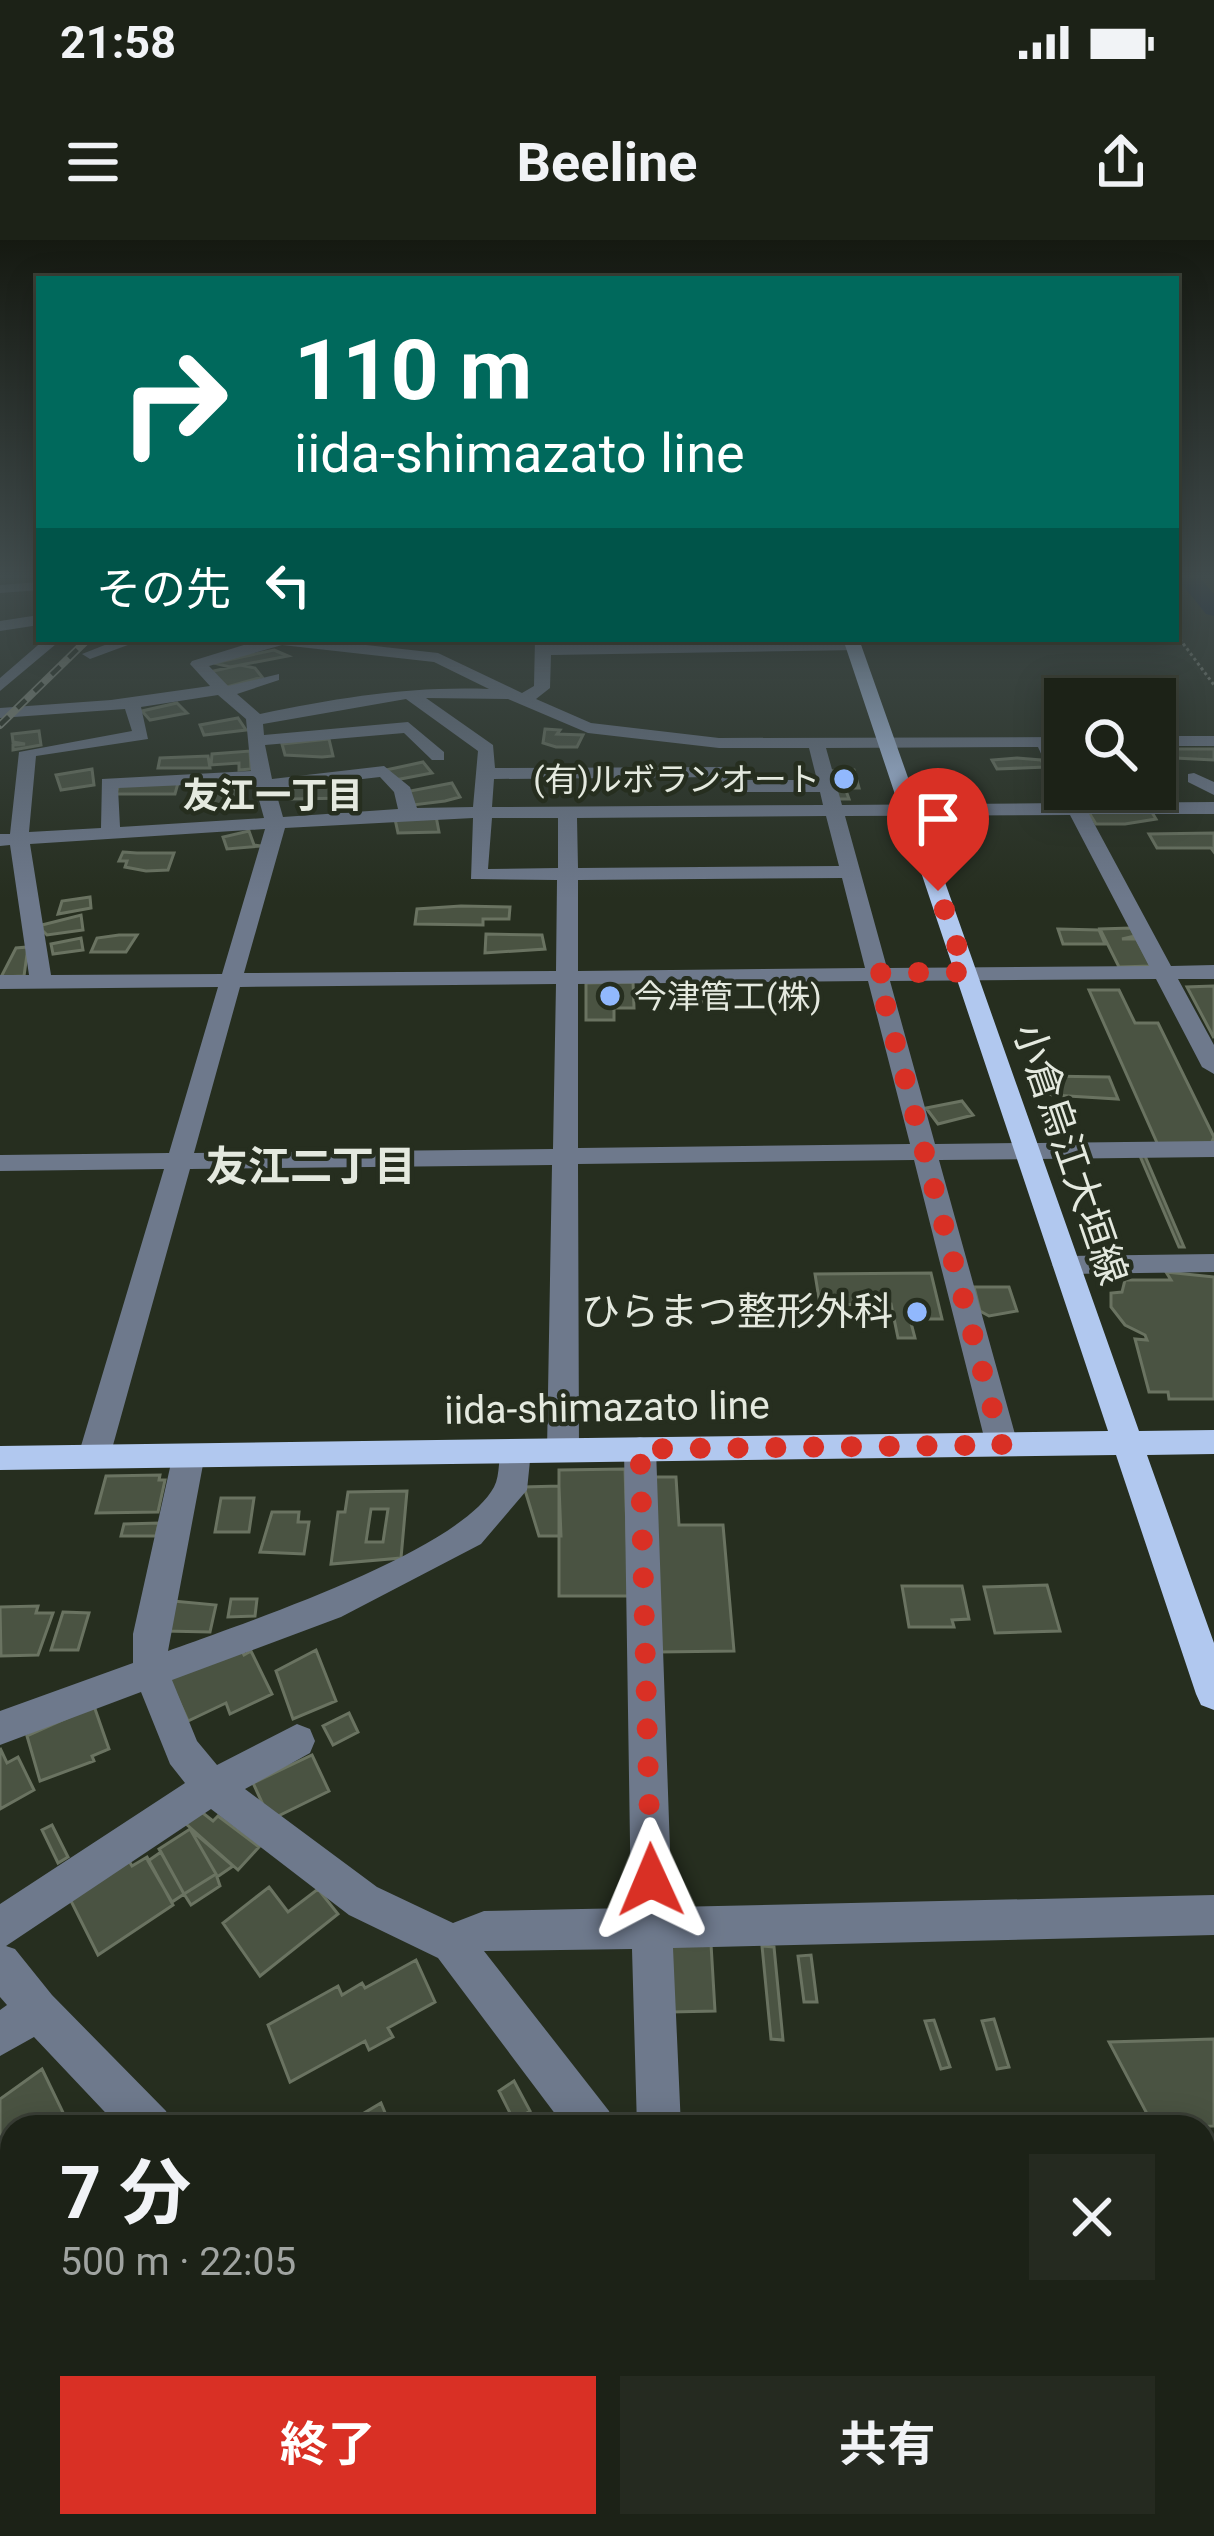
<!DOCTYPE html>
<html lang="ja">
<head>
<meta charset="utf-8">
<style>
  body { margin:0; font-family:Roboto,"Noto Sans JP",sans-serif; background:#252a20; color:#f1f3f6; height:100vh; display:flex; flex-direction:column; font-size:45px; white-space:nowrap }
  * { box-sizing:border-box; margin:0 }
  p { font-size:39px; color:#a0a4a1 }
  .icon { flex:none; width:66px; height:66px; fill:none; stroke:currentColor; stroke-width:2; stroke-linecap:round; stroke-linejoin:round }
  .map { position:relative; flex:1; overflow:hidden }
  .side { position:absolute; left:0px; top:1875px; width:1215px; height:423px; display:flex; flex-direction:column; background:#1c2217; border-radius:36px 36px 0 0; box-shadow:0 6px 30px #0003,0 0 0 3px #3a3f36 }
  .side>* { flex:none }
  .guide { position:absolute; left:36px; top:36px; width:1143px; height:366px; border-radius:0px; box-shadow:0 6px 30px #0003,0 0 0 3px #3a3f36; background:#00695c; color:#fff; overflow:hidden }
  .buttons { position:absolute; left:1044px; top:438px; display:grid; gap:24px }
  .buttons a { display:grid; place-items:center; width:132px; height:132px; border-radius:0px; background:#1c2217; box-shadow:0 6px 30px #0003,0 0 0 3px #3a3f36; font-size:60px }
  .pin { position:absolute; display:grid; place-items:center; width:102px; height:102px; color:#fff; margin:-123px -51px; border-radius:50% 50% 50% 0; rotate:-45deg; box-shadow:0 0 12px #0007 }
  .pin .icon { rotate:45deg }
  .me { position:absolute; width:132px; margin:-66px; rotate:359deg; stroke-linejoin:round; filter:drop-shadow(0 0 9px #0008) }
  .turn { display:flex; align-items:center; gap:42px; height:252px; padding:0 60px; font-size:54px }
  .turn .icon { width:156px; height:156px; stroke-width:2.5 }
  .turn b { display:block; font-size:84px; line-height:102px }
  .then { display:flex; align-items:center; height:114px; padding:0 60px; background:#0003; gap:24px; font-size:45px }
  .round { display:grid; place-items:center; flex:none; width:126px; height:126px; border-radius:0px; background:#252a20 }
  .summary { display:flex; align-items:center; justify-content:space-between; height:204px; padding:0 60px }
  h1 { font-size:72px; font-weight:700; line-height:90px }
  .cta { display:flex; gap:24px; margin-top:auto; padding:24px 60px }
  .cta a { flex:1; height:138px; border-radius:0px; background:#d93025; color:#fff; font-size:48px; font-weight:700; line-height:138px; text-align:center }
  .cta a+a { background:#252a20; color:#f1f3f6 }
  .status { display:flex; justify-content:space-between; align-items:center; height:84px; padding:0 60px; background:#1c2217; direction:ltr }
  .status svg { height:33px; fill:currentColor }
  header { display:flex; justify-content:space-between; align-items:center; height:156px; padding:0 60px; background:#1c2217; font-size:54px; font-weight:700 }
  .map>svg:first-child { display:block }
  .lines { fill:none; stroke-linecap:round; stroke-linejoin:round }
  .river { fill:#06183b; fill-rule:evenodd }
  .building { fill:#4a5342; stroke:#6a7361; stroke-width:3; fill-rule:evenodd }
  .path { stroke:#878e81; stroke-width:3; stroke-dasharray:3 3; stroke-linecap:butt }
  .minor { fill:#6e798c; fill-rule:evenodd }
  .major { fill:#b1c8ef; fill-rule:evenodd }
  .rail-casing { stroke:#899083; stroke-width:8 }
  .rail { stroke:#262e1f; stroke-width:4.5; stroke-dasharray:12; stroke-linecap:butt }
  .route { stroke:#d93025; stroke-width:21; stroke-dasharray:0 37.8 }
  .poi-dot { fill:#91b8fd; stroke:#262e1f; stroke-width:4.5 }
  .labels { text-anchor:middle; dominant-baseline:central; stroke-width:9; stroke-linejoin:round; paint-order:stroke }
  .far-poi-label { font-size:33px; fill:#e4e9df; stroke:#262e1f; text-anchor:end }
  .far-neighbourhood-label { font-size:36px; font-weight:bold; fill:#e4e9df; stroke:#262e1f }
  .street-label { font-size:39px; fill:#e4e9df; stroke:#262e1f }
  .poi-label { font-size:39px; fill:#e4e9df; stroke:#262e1f; text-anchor:end }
  .neighbourhood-label { font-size:42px; font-weight:bold; fill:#e4e9df; stroke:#262e1f }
</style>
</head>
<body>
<div class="status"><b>21:58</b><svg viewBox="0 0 49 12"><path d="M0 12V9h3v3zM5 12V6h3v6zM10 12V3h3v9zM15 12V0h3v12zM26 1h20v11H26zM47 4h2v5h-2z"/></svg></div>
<header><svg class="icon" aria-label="menu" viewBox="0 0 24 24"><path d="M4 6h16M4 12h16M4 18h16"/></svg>Beeline<svg class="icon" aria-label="share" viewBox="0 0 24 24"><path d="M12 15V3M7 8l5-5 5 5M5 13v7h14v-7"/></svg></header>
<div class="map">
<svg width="1214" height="2296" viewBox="0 0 1214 2296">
  <rect width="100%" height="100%" fill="#262e1f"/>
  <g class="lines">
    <path class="river" d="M 1177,338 L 1200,338 L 1214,354 L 1214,376 L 1206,374 Z"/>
  </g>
  <path class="building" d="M 274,410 L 288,416 L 230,427 L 214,423 Z
    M 240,425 L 255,428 L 262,437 L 227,447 L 209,432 Z
    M 177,463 L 187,473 L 150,480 L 142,471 Z
    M 238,478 L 246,490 L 204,495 L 200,485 Z
    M 545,489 L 560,490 L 557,494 L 583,495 L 577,507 L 556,507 L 543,503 Z
    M 39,491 L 41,505 L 13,510 L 13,505 L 25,504 L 13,502 L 12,494 Z
    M 329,499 L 333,516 L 322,517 L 285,515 L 282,504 Z
    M 1155,509 L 1214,509 L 1214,520 L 1156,517 Z
    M 250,511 L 251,529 L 239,530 L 239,523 L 211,525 L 212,514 Z
    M 208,516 L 210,528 L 158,528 L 160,518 Z
    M 1017,518 L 1041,520 L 1045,527 L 997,529 L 992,520 Z
    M 423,522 L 432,533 L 395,540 L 386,530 Z
    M 92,529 L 94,545 L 61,550 L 56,535 Z
    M 854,530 L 859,548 L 845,548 L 849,559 L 837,559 L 829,531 Z
    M 345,540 L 350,558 L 290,559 L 287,547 Z
    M 178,543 L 175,554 L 116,554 L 119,544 Z
    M 211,543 L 213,550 L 238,549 L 239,561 L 219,566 L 194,562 L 199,544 Z
    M 452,543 L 460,557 L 445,561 L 413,565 L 405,552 Z
    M 1150,569 L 1156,579 L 1125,584 L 1096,584 L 1088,571 Z
    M 436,576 L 439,592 L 398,593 L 395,579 Z
    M 249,591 L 254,605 L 261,606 L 227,609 L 223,597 Z
    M 1214,593 L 1214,612 L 1211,608 L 1157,608 L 1149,594 Z
    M 123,612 L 137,613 L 174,613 L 168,630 L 146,631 L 125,627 L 127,621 L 119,621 Z
    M 90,657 L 91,668 L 58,674 L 62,661 Z
    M 461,666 L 510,667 L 509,679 L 483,679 L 483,685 L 415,684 L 417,669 Z
    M 81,675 L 83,690 L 47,695 L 42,690 L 42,685 Z
    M 1131,688 L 1135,696 L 1122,699 L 1137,699 L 1151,726 L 1119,727 L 1100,689 Z
    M 1058,689 L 1099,690 L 1105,704 L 1063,704 Z
    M 486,694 L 542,695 L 545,709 L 485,713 Z
    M 119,695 L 137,695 L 126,712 L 91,712 L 97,698 Z
    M 81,698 L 83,710 L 53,714 L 51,704 Z
    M 28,707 L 24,736 L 1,737 L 16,708 Z
    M 633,742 L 634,768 L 614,768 L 614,780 L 586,780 L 586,743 Z
    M 672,743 L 720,745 L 722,762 L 674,762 Z
    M 1214,746 L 1214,798 L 1187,747 Z
    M 1089,750 L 1119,750 L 1135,783 L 1158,783 L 1214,897 L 1211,904 L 1158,905 Z
    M 1044,836 L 1109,837 L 1118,859 L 1052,855 L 1043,851 Z
    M 962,861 L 973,875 L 938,884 L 926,868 Z
    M 1140,916 L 1145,916 L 1184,1007 L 1179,1007 Z
    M 1166,1032 L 1214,1037 L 1214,1159 L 1169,1159 L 1168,1152 L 1149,1152 L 1135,1099 L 1147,1100 L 1145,1095 L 1125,1085 L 1111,1067 L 1111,1053 L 1122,1052 L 1125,1040 L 1171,1040 Z
    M 931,1033 L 942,1079 L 910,1079 L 915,1098 L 898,1098 L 891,1064 L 820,1065 L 815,1034 Z
    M 974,1047 L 1009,1047 L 1017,1071 L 989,1076 L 980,1071 Z
    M 625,1229 L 629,1356 L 559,1356 L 559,1230 Z
    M 160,1235 L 159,1240 L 165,1240 L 158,1272 L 96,1273 L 106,1236 Z
    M 650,1237 L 676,1237 L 679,1285 L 723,1285 L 734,1411 L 659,1412 Z
    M 559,1246 L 561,1296 L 539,1296 L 524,1247 Z
    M 407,1251 L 401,1318 L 331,1324 L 338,1272 L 345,1272 L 348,1252 ZM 371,1269 L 388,1269 L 383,1302 L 366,1302 Z
    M 221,1258 L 254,1258 L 249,1292 L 215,1292 Z
    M 272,1272 L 299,1272 L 298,1282 L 309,1282 L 304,1314 L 260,1312 Z
    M 159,1283 L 156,1296 L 121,1296 L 124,1284 Z
    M 1047,1345 L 1060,1391 L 995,1393 L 984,1347 Z
    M 902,1346 L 962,1346 L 969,1379 L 952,1380 L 954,1387 L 909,1387 Z
    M 231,1359 L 257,1359 L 255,1376 L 228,1377 Z
    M 173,1361 L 216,1365 L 210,1392 L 165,1391 Z
    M 38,1366 L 36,1373 L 53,1373 L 38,1415 L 1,1416 L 0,1367 Z
    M 63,1372 L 89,1373 L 78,1410 L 51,1410 Z
    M 241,1409 L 244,1415 L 251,1411 L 272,1454 L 230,1474 L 226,1463 L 188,1481 L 168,1438 Z
    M 316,1410 L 336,1461 L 293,1479 L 276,1431 Z
    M 94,1466 L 109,1509 L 92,1516 L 94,1521 L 40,1541 L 27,1496 Z
    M 349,1473 L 358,1492 L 333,1505 L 323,1486 Z
    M 0,1508 L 7,1523 L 18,1517 L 34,1550 L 0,1569 Z
    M 312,1515 L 329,1551 L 270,1580 L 253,1543 Z
    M 199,1570 L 213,1581 L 218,1576 L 259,1607 L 238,1630 L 185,1583 Z
    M 52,1585 L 68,1617 L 58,1623 L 42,1590 Z
    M 190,1589 L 216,1634 L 184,1654 L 159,1609 Z
    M 190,1589 L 233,1626 L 217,1637 L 220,1646 L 191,1665 L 184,1654 L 216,1634 Z
    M 161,1612 L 184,1654 L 172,1662 L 148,1621 Z
    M 147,1617 L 173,1665 L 98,1715 L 70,1659 L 129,1621 L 132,1626 Z
    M 269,1647 L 288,1672 L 318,1649 L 338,1674 L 260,1736 L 223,1683 Z
    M 668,1704 L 711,1704 L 715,1771 L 671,1772 Z
    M 762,1706 L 774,1707 L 783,1800 L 771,1799 Z
    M 811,1715 L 817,1762 L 804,1762 L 798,1716 Z
    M 416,1720 L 435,1762 L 388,1788 L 393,1797 L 369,1810 L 365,1801 L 290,1842 L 268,1785 L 338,1746 L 342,1755 L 362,1743 L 365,1748 Z
    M 994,1779 L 1009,1827 L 997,1829 L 982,1781 Z
    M 934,1780 L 950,1827 L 941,1829 L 925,1781 Z
    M 1214,1799 L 1214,1886 L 1154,1887 L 1109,1802 Z
    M 42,1829 L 70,1887 L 12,1887 L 12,1933 L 0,1942 L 0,1859 Z
    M 514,1841 L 530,1871 L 514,1881 L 499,1851 Z
    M 381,1863 L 391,1887 L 343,1887 L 342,1886 Z
    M 272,2286 L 400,2286 L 402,2290 L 395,2296 L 259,2296 Z"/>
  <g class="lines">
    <path class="path" d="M 1176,394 L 1214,445"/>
    <path class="minor" d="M 39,342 L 39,350 L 0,353 L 0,345 Z
      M 39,375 L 39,385 L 0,391 L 0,381 Z
      M 45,399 L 62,399 L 0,451 L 0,438 Z
      M 120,399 L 144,399 L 90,419 L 82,414 Z
      M 263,399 L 312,399 L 438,413 L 522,453 L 534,446 L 535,399 L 551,399 L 551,405 L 854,402 L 862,407 L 860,410 L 551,415 L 550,448 L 536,459 L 591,483 L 719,498 L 1065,497 L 1065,507 L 1055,507 L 1065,528 L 1065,549 L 1073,549 L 1065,553 L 1056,547 L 1038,507 L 826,508 L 842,565 L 1064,563 L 1061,557 L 1070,551 L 1083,563 L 1214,562 L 1214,574 L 1089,574 L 1171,726 L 1214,725 L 1214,739 L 1178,739 L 1214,805 L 1214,834 L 1202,827 L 1156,739 L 890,741 L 935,904 L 1214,901 L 1214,917 L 939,920 L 1018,1205 L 1013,1213 L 991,1213 L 986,1205 L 914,920 L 578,924 L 579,1210 L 574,1219 L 552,1219 L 547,1210 L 552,925 L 190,929 L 110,1216 L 105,1225 L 83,1225 L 78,1216 L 164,929 L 0,931 L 0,915 L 169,913 L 218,747 L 0,749 L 0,735 L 29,735 L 10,605 L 0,606 L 0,594 L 10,594 L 19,512 L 132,491 L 125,469 L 0,478 L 0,468 L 111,460 L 210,446 L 190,424 L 192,421 ZM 282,405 L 434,422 L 489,449 C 410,446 337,458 260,474 L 237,454 L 279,440 L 279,434 L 228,446 L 209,426 ZM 218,455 L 246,479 L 251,531 L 102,539 L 101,588 L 29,592 L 36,516 L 148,499 L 141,467 ZM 426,458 L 508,459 L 588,493 L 719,508 L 809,508 L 817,540 L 740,540 L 734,528 L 728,527 L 495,528 L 493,505 ZM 406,459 L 478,511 L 473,567 L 417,568 L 410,547 L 384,526 L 272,539 L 265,505 L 404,493 L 432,520 L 444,520 L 444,512 L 408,482 L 264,495 L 263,484 ZM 380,537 L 394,552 L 398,569 L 283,577 L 275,549 ZM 720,537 L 726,550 L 732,552 L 820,552 L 823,565 L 492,567 L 494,539 ZM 254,542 L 264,578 L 120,587 L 118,548 ZM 1070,575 L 1149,726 L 887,728 L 845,576 ZM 826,576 L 839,626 L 578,628 L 577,578 ZM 473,578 L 471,639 L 557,640 L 556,731 L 244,733 L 285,588 ZM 492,578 L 558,578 L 558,628 L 488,629 ZM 265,589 L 222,734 L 51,735 L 30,604 ZM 842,638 L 865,728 L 578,731 L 578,640 ZM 868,741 L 910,904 L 578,908 L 578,744 ZM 556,744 L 553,909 L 194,913 L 240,747 Z
      M 1155,496 L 1214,496 L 1214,506 L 1155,506 Z
      M 1194,533 L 1214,542 L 1214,555 L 1188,542 L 1188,534 Z
      M 1214,1014 L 1214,1032 L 1066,1034 L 1052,1025 L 1066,1016 Z
      M 640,1197 L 651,1200 L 656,1209 L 672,1667 L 1214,1655 L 1214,1695 L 673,1708 L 681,1887 L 637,1887 L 632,1709 L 484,1711 L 609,1871 L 615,1887 L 565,1887 L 438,1718 L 349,1675 L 211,1569 L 6,1706 L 15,1709 L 52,1755 L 166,1871 L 172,1887 L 119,1887 L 34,1797 L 0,1816 L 0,1770 L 7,1765 L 0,1757 L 0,1664 L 185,1543 L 170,1524 L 141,1452 L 0,1505 L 0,1471 L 133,1423 L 133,1394 L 173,1214 L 178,1205 L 200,1205 L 205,1214 L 168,1411 C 241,1384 459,1312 494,1247 C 501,1234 497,1216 504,1202 L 526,1202 L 531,1211 L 527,1250 L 481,1304 L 341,1377 L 172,1440 L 197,1501 L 217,1525 L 297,1484 L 310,1489 L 315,1501 L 310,1513 L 245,1549 L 377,1647 L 453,1683 L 484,1671 L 631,1668 L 624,1209 L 629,1200 Z
      M 0,2057 L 12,2062 L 12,2141 L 0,2136 Z
      M 1203,2080 L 1214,2080 L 1214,2128 L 1203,2128 Z
      M 42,2286 L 94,2286 L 98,2296 L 46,2296 Z
      M 801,2286 L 853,2286 L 856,2296 L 804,2296 Z"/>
    <path class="major" d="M 843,399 L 859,399 L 1139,1191 L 1214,1190 L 1214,1214 L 1147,1215 L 1214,1403 L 1214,1470 L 1201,1465 L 1196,1454 L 1116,1215 L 0,1230 L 0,1206 L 1108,1191 Z"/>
    <g class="rail-casing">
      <path id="rail" d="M 0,485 L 88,399"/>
    </g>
    <use href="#rail" class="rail"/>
  </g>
  <linearGradient id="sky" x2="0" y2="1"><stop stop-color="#151911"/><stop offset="0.51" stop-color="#414c4d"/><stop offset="1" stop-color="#414c4d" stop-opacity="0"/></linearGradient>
  <rect width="1214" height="659" fill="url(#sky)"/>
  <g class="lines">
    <path class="route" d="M 651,1640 L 640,1209 L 1002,1205 L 877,733 L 966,732 L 938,651"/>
  </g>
  <g class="poi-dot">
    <circle cx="844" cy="539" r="12"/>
    <circle cx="610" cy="756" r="12"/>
    <circle cx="917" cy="1072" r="12"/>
  </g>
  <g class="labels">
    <g class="far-poi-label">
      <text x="820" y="539">(有)ルボランオート</text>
      <text x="634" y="756" text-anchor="start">今津管工(株)</text>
    </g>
    <g class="far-neighbourhood-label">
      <text x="273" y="556">友江一丁目</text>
    </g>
    <g class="street-label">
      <text transform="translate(1070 914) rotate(71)">小倉烏江大垣線</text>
      <text transform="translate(607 1168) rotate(-1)">iida-shimazato line</text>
    </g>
    <g class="poi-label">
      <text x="893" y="1072">ひらまつ整形外科</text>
    </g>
    <g class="neighbourhood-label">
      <text x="311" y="926">友江二丁目</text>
    </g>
  </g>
</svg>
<div class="buttons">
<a><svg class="icon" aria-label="search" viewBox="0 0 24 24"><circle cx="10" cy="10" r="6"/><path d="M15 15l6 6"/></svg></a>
</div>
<div class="pin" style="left:938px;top:651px;background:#d93025"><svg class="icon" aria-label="arrive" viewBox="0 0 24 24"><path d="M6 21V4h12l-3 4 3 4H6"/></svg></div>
<svg class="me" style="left:651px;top:1640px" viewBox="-20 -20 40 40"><path d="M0-17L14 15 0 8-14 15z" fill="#d93025" stroke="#fff" stroke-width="4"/></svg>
<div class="guide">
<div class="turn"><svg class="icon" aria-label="right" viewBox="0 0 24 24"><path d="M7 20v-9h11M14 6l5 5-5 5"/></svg><div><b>110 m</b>iida-shimazato line</div></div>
<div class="then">その先<svg class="icon" aria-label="left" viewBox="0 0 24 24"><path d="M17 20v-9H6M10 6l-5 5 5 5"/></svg></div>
</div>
<section class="side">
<div class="summary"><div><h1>7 分</h1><p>500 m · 22:05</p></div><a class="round"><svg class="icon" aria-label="close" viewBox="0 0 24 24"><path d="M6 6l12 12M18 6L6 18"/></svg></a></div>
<div class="cta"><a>終了</a><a>共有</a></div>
</section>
</div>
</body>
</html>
